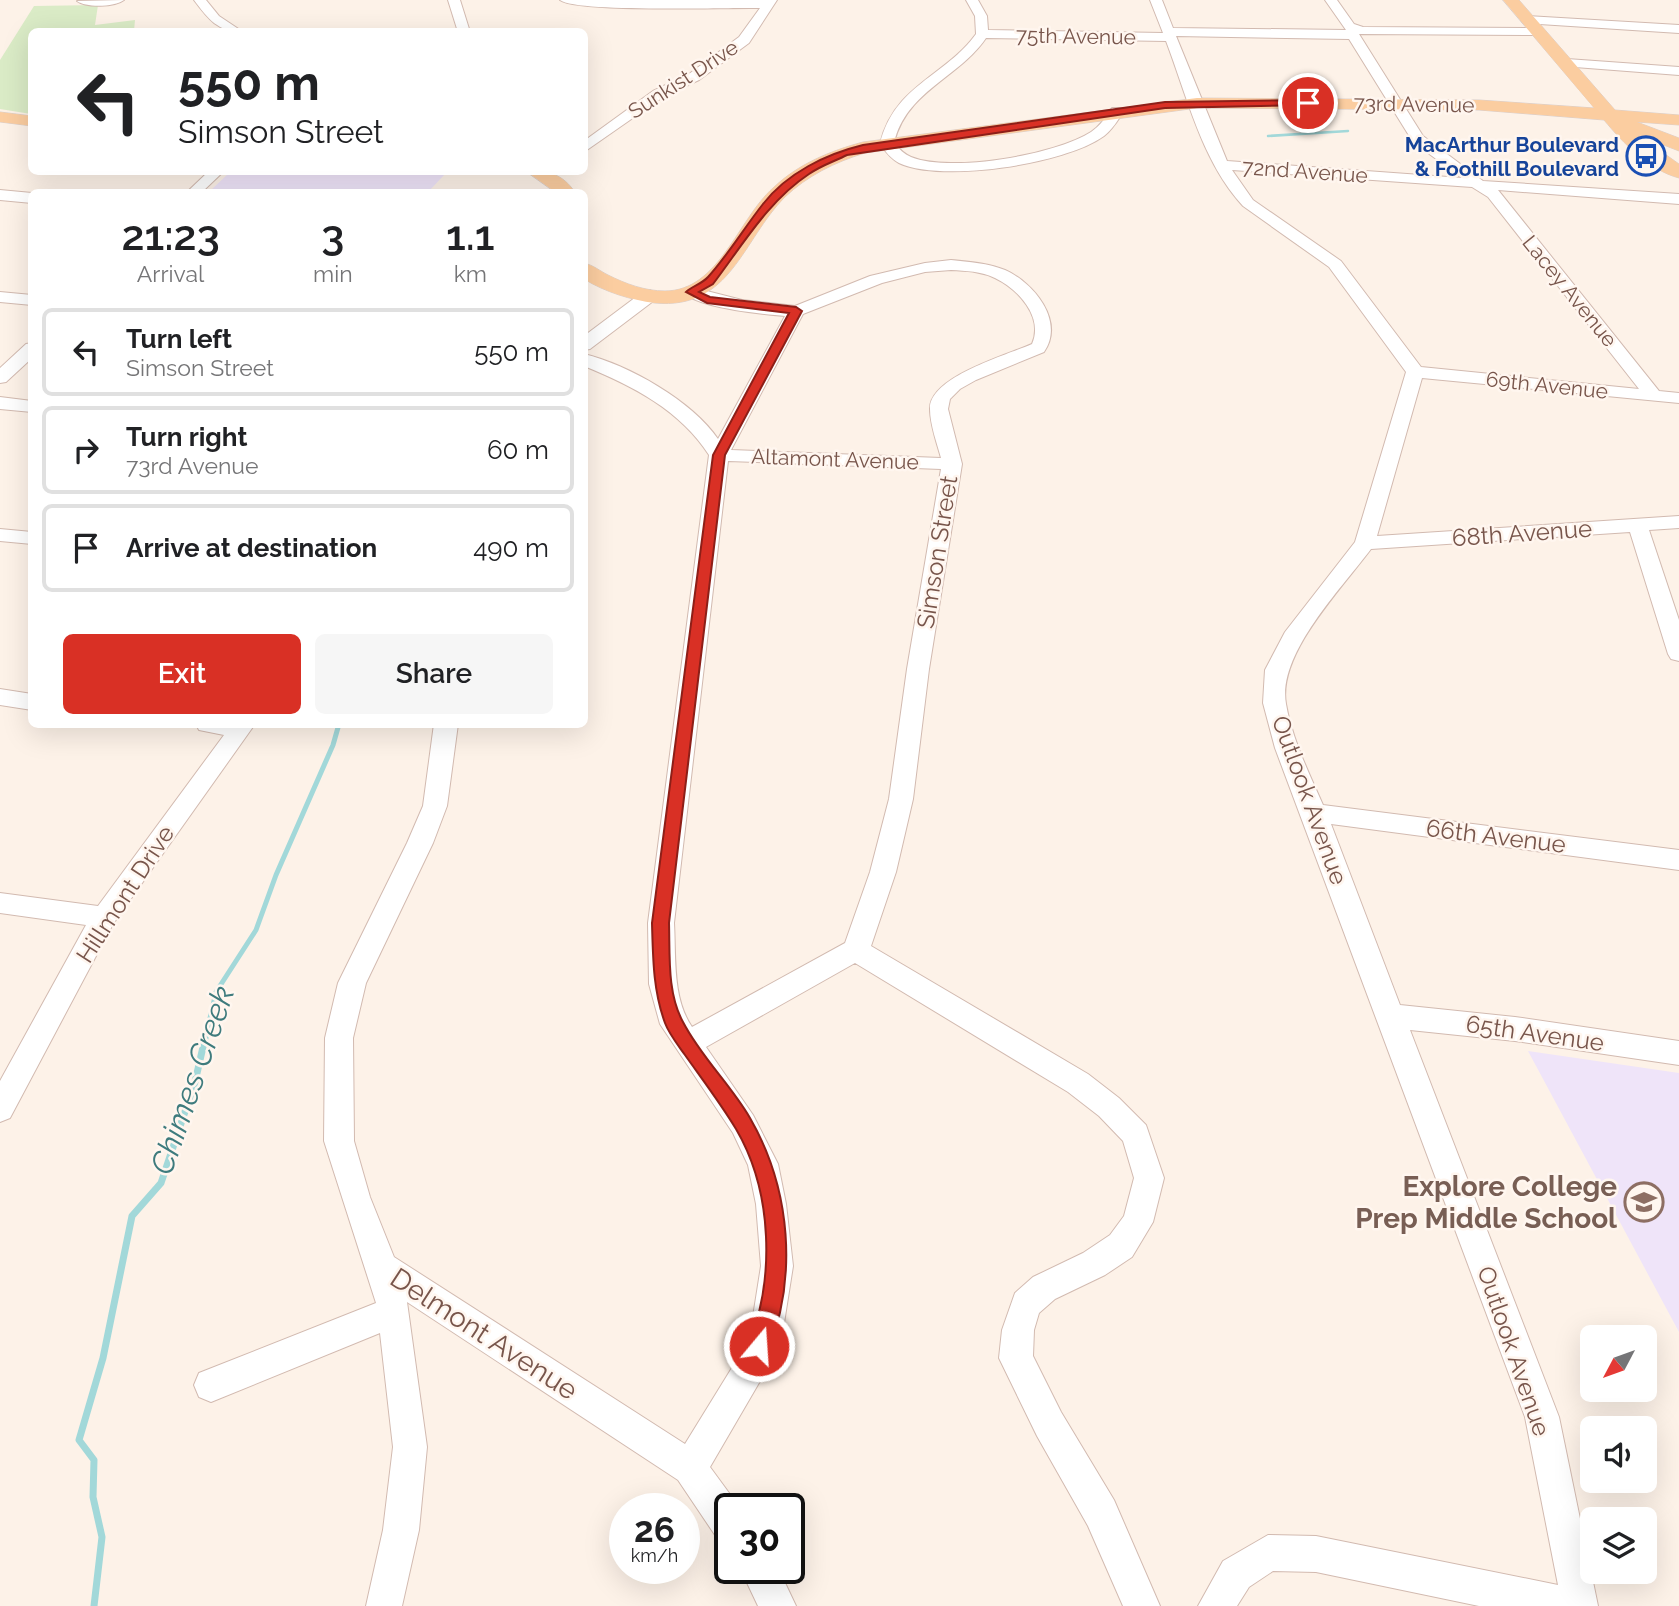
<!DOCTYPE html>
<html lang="en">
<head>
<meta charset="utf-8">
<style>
  body { margin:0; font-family:Raleway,sans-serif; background:#f6f6f6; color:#202124; height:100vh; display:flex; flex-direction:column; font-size:26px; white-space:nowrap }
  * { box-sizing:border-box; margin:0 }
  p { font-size:23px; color:#757577 }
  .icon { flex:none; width:38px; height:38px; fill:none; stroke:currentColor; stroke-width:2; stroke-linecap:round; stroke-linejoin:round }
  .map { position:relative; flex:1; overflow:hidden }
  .panel { position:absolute; left:28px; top:189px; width:560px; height:539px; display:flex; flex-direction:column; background:#fff; border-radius:10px; box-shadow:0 7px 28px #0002 }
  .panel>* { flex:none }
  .banner { position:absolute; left:28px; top:28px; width:560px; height:147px; border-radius:10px; box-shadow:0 7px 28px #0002; background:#fff; color:#202124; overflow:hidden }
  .needle { width:46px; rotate:229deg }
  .controls { position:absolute; left:1580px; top:1325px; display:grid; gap:14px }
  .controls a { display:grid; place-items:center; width:77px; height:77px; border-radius:10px; background:#fff; box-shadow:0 7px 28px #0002; font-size:35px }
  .speed { position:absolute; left:609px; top:1493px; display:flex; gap:14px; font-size:35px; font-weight:700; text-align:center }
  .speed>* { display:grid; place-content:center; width:91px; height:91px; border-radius:50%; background:#fff; box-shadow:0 7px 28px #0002; line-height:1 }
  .speed small { font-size:18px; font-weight:400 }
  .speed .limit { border:4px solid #111; border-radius:10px; background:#fff; color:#111 }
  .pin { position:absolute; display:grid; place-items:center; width:60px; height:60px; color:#fff; margin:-30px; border:4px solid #fff; border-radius:50%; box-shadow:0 2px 7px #0007 }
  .me { position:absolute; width:77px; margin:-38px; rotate:18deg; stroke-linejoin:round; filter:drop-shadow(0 0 5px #0008) }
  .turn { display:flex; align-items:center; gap:24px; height:147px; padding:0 35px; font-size:32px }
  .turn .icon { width:91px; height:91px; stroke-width:2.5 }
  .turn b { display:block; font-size:49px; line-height:60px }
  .eta { display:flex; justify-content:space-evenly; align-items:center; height:119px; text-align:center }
  .eta b { font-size:42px; font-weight:600; line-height:49px }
  .button { display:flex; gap:14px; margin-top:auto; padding:14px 35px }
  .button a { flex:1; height:80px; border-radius:10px; background:#d93025; color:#fff; font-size:28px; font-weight:600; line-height:80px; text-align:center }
  .button a+a { background:#f6f6f6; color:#202124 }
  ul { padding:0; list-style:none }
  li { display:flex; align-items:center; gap:21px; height:88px; margin:0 14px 10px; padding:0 21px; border:4px solid #e0e0e0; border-radius:10px }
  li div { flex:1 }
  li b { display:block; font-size:26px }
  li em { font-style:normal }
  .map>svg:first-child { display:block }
  .education { fill:#efe4f9 }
  .green { fill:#daebc6 }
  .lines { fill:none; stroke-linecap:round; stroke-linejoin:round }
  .stream-far2 { stroke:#a2d8d9; stroke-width:2.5 }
  .stream-far1 { stroke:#a2d8d9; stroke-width:5 }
  .stream { stroke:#a2d8d9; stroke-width:7 }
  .minor-casing { stroke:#d2bab0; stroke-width:2 }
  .major-casing { stroke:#d9cfcd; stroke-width:1 }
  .minor { fill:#fff; fill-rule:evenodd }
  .major { fill:#fbcda0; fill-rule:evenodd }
  .route { fill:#d93025; stroke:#8d1f18; stroke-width:2 }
  .labels { text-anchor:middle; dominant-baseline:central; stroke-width:5; stroke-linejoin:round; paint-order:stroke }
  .far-street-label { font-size:21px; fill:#78554b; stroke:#fff6ef }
  .far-transit-label { font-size:21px; font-weight:bold; fill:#164399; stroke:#fff6ef; text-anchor:end }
  .street-label { font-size:24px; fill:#78554b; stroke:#fff6ef }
  .near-education-label { font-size:28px; font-weight:bold; fill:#785e54; stroke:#fff6ef; text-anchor:end }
  .near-street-label { font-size:28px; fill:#78554b; stroke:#fff6ef }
  .near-water-label { font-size:32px; font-style:italic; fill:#3e7b7d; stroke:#fff6ef }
</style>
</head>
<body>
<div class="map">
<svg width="1679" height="1606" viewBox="0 0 1679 1606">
  <rect width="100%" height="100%" fill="#fdf2e8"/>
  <path class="education" d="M 230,172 L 447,172 L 428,192 L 209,192 Z
    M 1528,1051 L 1679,1073 L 1679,1332 Z"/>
  <path class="green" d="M 98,5 L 95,25 L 135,20 L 134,31 L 32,32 L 31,114 L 0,109 L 0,60 L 34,6 Z"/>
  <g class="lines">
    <path class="stream-far2" d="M 1268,136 L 1348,131"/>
    <path class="stream-far1" d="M 208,1027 L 216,992 L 256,930 L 276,875 L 333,745 L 339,724"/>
    <path class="stream" d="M 94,1606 L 102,1537 L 93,1497 L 94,1460 L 79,1440 L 103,1358 L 132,1216 L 161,1183 L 195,1082 L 208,1025"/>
    <g class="minor-casing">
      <path id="minor" d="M 124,0 C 115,7 86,8 77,1 Z
        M 194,0 L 206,0 L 219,16 L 243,32 C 218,32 208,19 194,0 Z
        M 448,0 L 460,0 L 470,32 L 458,32 Z
        M 560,0 L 777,0 L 749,43 L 699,80 L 663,97 L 584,152 L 584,141 L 653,91 L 689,74 L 739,37 L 760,8 C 728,7 577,13 560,0 Z
        M 966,0 L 978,0 L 987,16 L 988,30 L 1163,33 L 1150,0 L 1162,0 L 1173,28 L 1346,30 L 1325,0 L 1337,0 L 1354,24 L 1363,27 L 1542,28 L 1544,31 L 1538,35 L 1359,34 L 1423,136 L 1483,181 L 1679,194 L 1679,204 L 1498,190 L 1659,391 L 1679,393 L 1679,403 L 1422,378 L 1377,536 L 1679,516 L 1679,528 L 1649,530 L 1679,620 L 1679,661 L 1671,659 L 1668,654 L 1630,532 L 1371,549 C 1342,588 1277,654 1286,704 C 1292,739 1309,773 1323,805 L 1679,850 L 1679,870 L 1331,824 L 1400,1005 L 1515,1017 L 1679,1041 L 1679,1065 L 1515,1041 L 1410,1030 L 1559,1417 L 1598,1606 L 1479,1606 L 1316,1572 L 1273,1571 L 1249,1587 L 1237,1606 L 1198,1606 L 1223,1561 L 1268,1535 L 1316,1536 L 1558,1585 L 1525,1417 L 1275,748 L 1263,703 L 1265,670 L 1285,632 L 1355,542 L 1406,372 L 1329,267 L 1243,206 C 1202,162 1187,96 1166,41 L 986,38 C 959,78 906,91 894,143 C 899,149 904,154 911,157 C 950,173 1055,155 1091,132 C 1100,126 1106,117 1112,108 L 1122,108 L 1124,111 C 1118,120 1112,130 1104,136 C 1066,164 941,183 899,163 C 891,159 885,151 880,144 C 894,85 946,76 976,34 L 975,16 ZM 1176,36 L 1349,39 L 1413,142 L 1462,178 L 1227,161 ZM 1232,170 L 1472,187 L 1488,197 L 1639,389 L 1421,367 L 1341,261 L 1253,200 Z
        M 1527,16 L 1679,25 L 1679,33 L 1523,23 L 1521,20 Z
        M 1567,59 L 1679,67 L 1679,75 L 1562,66 L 1562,60 Z
        M 208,172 L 223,172 L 202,192 L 187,192 Z
        M 0,190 L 32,193 L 32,203 L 0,200 Z
        M 951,260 C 969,262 988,263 1005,270 C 1034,283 1065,321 1044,352 L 976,380 L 960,389 L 950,399 L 948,409 L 962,464 L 929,669 L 913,799 L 896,872 L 871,946 L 1088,1074 L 1119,1098 L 1146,1125 L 1164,1178 L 1153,1222 L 1132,1257 L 1105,1275 L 1055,1299 L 1039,1313 L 1034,1330 L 1033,1356 L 1061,1412 L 1114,1500 L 1160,1606 L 1123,1606 L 1088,1526 L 1037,1436 L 999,1358 L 1002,1330 L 1015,1293 L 1033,1277 L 1083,1253 L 1110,1235 L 1124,1216 L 1134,1178 L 1123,1141 L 1099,1116 L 1068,1092 L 855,963 L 706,1047 L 753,1115 L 778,1164 L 786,1204 L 793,1266 L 784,1323 L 767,1369 L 710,1467 L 740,1508 L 730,1508 L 730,1543 L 717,1538 L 678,1480 L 407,1302 L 427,1447 L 419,1530 L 402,1606 L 366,1606 L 383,1530 L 393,1447 L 380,1333 L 211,1402 L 199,1397 L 194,1385 L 199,1373 L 376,1303 L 324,1141 L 325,1038 L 338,983 L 407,843 L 423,806 L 434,724 L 458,724 L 447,806 L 433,843 L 366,983 L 353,1038 L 354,1141 L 370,1197 L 394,1257 L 685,1444 L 738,1358 L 752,1323 L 761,1266 L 756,1204 L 748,1165 L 733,1133 L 660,1024 L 649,984 L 648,923 L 709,455 C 680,410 633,386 584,366 L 584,354 C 629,365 692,401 718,439 L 785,316 C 762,314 698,308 683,292 L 685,288 L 691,287 L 742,300 L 795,306 L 870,276 L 925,263 ZM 951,270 C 966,271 981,271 995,278 C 1018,289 1044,317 1032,344 C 1007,355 929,377 930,409 C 930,425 937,443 941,458 L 731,450 L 803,314 L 882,283 L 925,272 ZM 728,461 L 941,469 L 907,669 L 889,799 L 870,872 L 845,943 L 692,1027 C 672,998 676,956 674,923 Z
        M 650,290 L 658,295 L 656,299 L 590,349 L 584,350 L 584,336 L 644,291 Z
        M 0,292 L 32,295 L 32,305 L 0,302 Z
        M 32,343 L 32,358 L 6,382 L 0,383 L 0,368 L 26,344 Z
        M 0,397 L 32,401 L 32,412 L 0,409 Z
        M 0,529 L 32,532 L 32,544 L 0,541 Z
        M 0,689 L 32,694 L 32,710 L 0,705 Z
        M 196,724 L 255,724 L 113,924 L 10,1118 L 0,1122 L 0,1081 L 86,925 L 0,913 L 0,893 L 98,906 L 224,735 L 199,730 Z
        M 740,1568 L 778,1568 L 796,1606 L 758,1606 Z"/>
    </g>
    <g class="major-casing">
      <path id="major" d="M 1503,0 L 1519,0 L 1615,110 L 1679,115 L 1679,125 L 1637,122 L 1679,138 L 1679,151 L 1638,135 L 1679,164 L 1679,178 C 1649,170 1623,143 1604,120 L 1479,110 L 1197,108 L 865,153 C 835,162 807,176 785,197 C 742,240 731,310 655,303 C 631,300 605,292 584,279 L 584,263 C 593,265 600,271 608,275 C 626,284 645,291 665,291 C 719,291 738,219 773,188 C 798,164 830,151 863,142 L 1197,98 L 1479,100 L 1594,108 Z
        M 0,112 L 32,116 L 32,126 L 0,122 Z
        M 527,172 C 549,170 562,174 575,192 L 555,192 Z"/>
    </g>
    <use href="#minor" class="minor"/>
    <use href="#major" class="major"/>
  </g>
  <path class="route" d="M 1308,100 L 1311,101 L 1311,105 L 1165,108 L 847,155 C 835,161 820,166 809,174 C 768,201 742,246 713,284 L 699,292 L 710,297 L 796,307 L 802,311 L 725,455 L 669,923 C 670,955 667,993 683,1022 C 701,1057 731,1085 750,1118 C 791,1189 798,1278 767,1354 L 759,1357 L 751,1354 L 748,1346 C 775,1280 773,1192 736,1129 C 721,1104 702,1079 685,1055 C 678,1045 669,1034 665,1023 C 653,990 653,958 652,923 L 713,455 L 789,313 L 707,303 L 686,292 C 692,286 702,284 708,277 C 728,255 744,228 763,204 C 787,173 826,154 863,145 L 1165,102 Z"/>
  <defs>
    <g id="bus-ring" transform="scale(2.0125)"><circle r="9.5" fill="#fff6ef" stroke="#1a4fb4" stroke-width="1.5"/><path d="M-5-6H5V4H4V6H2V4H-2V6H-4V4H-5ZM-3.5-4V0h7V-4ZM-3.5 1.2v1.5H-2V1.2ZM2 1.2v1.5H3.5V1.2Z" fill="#1a4fb4"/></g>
    <g id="school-ring" transform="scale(2.0125)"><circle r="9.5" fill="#fff6ef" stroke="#8d6e63" stroke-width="1.5"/><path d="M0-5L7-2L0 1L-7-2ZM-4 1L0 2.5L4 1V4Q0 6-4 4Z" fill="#8d6e63"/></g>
  </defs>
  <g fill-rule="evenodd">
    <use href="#bus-ring" x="1646" y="156"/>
    <use href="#school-ring" x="1644" y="1202"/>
  </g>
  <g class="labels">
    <g class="far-street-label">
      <text transform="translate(1076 36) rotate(1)">75th Avenue</text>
      <text transform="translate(683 79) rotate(-33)">Sunkist Drive</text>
      <text transform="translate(1414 104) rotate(1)">73rd Avenue</text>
      <text transform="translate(1305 171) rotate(4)">72nd Avenue</text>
      <text transform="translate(1570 291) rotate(51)">Lacey Avenue</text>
      <text transform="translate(1547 385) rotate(6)">69th Avenue</text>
      <text transform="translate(835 459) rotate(2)">Altamont Avenue</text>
    </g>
    <g class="far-transit-label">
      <text x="1619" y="144">MacArthur Boulevard<tspan x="1619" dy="24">&amp; Foothill Boulevard</tspan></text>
    </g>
    <g class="street-label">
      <text transform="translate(1522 533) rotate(-4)">68th Avenue</text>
      <text transform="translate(937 552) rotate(-81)">Simson Street</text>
      <text transform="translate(1310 800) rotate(70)">Outlook Avenue</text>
      <text transform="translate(1496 836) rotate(7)">66th Avenue</text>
      <text transform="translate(125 894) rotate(-57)">Hillmont Drive</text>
      <text transform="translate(1535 1033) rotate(8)">65th Avenue</text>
      <text transform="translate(1514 1351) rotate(71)">Outlook Avenue</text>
    </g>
    <g class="near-education-label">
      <text x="1617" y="1186">Explore College<tspan x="1617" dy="32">Prep Middle School</tspan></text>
    </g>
    <g class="near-street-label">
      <text transform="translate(484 1334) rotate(33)">Delmont Avenue</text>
    </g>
    <g class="near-water-label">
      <text transform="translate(192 1080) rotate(-71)">Chimes Creek</text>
    </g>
  </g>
</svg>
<div class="controls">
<a><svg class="needle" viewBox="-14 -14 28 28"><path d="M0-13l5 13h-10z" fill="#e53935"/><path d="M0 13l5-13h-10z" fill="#757577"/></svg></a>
<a><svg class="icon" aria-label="sound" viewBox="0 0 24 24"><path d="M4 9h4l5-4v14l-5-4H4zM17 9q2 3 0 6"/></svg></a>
<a><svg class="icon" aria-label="layers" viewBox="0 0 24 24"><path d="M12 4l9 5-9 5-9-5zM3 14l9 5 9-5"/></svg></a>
</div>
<div class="speed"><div>26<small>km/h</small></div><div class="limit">30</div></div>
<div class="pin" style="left:1308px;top:103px;background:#d93025"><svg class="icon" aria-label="arrive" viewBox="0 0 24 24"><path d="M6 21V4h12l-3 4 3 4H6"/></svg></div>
<svg class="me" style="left:759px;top:1346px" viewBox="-20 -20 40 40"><circle r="17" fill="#d93025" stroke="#fff" stroke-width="3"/><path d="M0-11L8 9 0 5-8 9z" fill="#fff"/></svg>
<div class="banner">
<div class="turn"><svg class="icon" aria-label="left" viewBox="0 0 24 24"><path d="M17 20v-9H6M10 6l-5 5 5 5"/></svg><div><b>550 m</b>Simson Street</div></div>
</div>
<section class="panel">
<div class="eta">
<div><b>21:23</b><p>Arrival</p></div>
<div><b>3</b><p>min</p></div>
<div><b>1.1</b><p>km</p></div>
</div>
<ul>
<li><svg class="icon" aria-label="left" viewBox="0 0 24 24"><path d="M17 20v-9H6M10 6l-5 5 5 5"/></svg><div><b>Turn left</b><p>Simson Street</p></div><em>550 m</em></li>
<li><svg class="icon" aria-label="right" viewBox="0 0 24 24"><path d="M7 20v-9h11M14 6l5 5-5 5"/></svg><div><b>Turn right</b><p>73rd Avenue</p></div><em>60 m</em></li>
<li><svg class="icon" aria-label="arrive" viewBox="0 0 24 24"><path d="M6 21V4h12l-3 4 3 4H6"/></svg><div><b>Arrive at destination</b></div><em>490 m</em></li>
</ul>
<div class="button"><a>Exit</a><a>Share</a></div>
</section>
</div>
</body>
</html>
